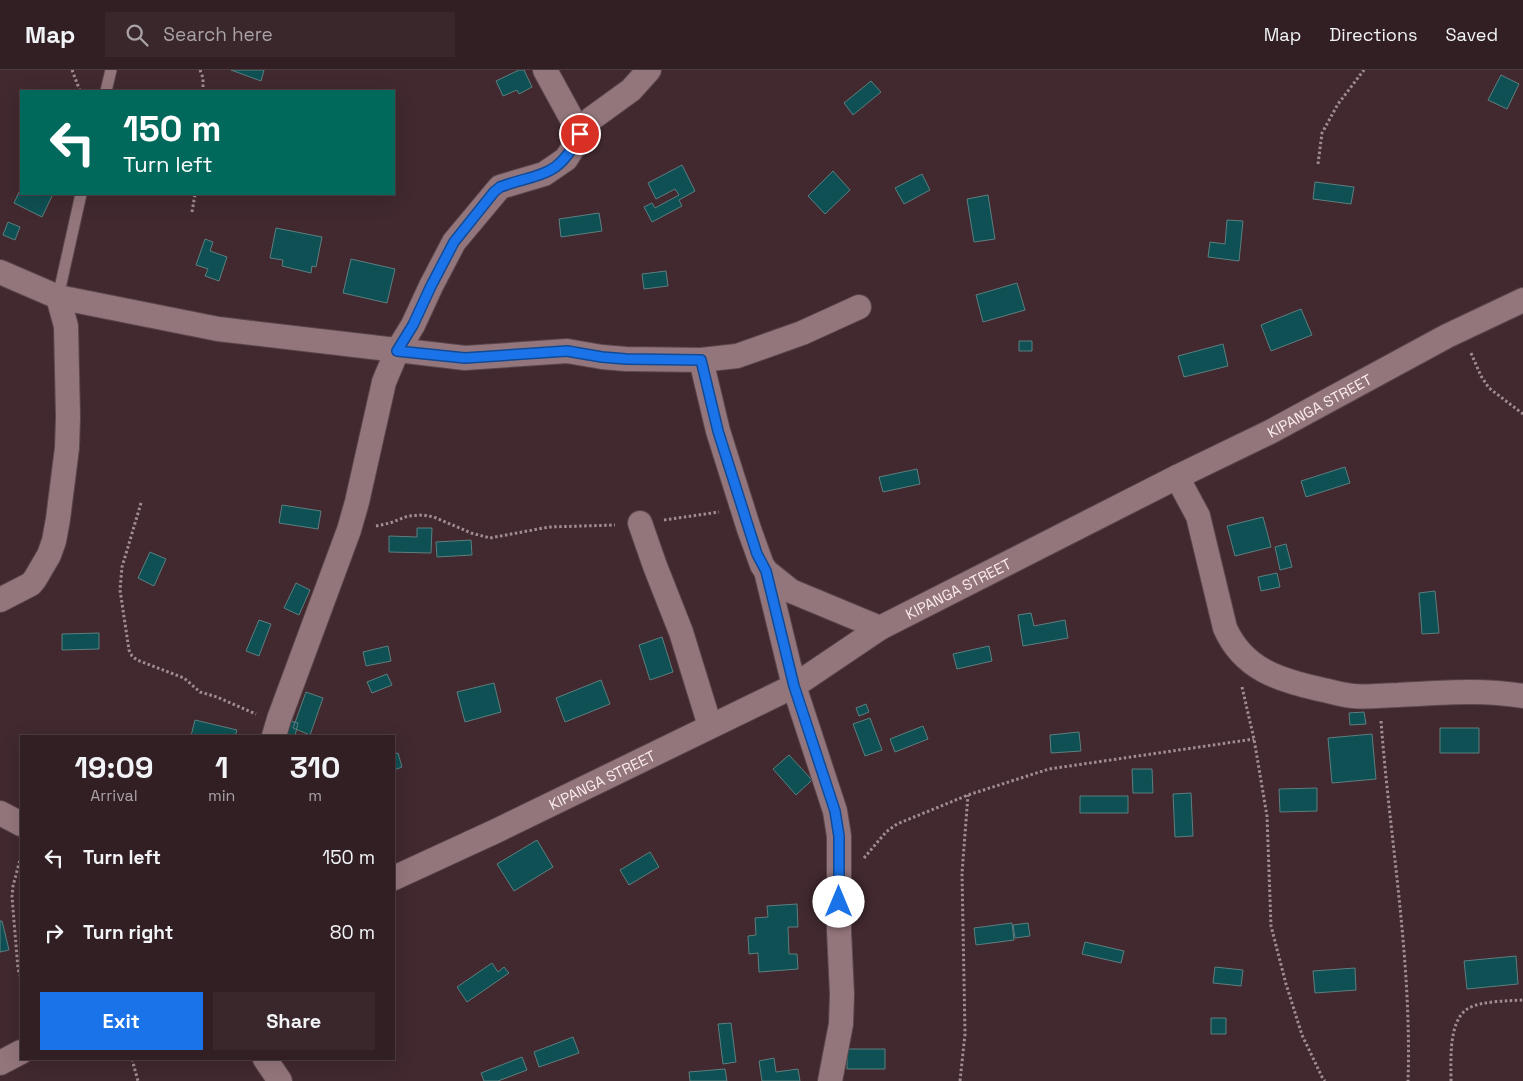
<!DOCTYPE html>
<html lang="en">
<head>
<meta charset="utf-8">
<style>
  body { margin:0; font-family:"Space Grotesk",sans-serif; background:#39272b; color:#f1f3f6; height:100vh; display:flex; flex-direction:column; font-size:19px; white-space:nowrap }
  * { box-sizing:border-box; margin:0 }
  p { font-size:16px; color:#a8a2a6 }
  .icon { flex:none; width:28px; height:28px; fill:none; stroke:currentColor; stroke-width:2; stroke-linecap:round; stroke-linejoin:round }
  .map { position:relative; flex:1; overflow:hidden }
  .panel { position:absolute; left:20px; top:665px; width:375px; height:325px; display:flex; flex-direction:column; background:#311f23; border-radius:0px; box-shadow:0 5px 20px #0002,0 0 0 1px #4c3d41 }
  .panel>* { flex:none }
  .banner { position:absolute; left:20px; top:20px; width:375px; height:105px; border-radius:0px; box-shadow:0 5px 20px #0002,0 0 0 1px #4c3d41; background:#00695c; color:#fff; overflow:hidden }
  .pin { position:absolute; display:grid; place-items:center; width:42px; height:42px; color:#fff; margin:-21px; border:2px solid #fff; border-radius:50%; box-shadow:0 1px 5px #0007 }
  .me { position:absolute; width:55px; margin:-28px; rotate:0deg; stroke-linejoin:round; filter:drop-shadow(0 0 4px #0008) }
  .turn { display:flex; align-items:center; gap:18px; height:105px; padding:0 20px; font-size:22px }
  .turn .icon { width:65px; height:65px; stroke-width:2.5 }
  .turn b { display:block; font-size:35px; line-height:42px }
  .eta { display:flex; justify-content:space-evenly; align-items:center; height:85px; text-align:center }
  .eta b { font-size:30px; font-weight:800; line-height:35px }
  .primary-button { display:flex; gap:10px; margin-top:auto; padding:10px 20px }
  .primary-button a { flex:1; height:58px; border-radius:0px; background:#1a73e8; color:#fff; font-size:20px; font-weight:800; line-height:58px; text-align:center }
  .primary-button a+a { background:#39272b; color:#f1f3f6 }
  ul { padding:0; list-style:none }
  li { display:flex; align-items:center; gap:15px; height:75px; padding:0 20px }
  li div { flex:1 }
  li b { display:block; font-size:19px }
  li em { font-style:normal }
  header { display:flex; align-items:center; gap:30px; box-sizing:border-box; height:70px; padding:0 25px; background:#311f23; border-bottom:1px solid #4c3d41 }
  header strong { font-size:24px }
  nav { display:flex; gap:28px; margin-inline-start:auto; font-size:18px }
  .search { width:350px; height:45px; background:#39272b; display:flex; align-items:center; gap:12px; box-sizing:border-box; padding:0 18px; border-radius:0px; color:#a8a2a6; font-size:19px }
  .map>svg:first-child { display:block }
  .building { fill:#0e5053; stroke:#5d7e7f }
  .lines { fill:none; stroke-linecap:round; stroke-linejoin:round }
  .lane-casing { stroke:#5a464b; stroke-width:13 }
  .street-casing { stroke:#5a464b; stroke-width:26 }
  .path { stroke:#a18d91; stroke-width:3; stroke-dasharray:2.5 2.5; stroke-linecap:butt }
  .lane { stroke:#93767c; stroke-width:11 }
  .street { stroke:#93767c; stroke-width:24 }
  .route-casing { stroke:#114b97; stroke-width:12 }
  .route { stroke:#1a73e8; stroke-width:9 }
  .labels { text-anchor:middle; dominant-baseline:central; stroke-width:4; stroke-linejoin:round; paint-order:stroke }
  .street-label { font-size:15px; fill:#fbebee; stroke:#372025 }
</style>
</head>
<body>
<header>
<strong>Map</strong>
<div class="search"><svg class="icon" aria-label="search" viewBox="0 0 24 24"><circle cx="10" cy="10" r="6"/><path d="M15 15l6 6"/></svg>Search here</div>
<nav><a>Map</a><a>Directions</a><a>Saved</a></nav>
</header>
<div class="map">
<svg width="1523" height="1011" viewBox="0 0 1523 1011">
  <rect width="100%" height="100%" fill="#41292f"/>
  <path class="building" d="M 231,0 L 264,0 L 261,11 Z
    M 519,0 L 524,0 L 532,17 L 519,24 L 517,20 L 503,26 L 496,11 Z
    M 1501,5 L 1519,14 L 1507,39 L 1488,30 Z
    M 871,11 L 881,22 L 853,45 L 844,33 Z
    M 682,95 L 695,121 L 679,130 L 682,136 L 652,152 L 644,137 L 652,133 L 655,138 L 679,125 L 675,119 L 656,129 L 648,113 Z
    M 833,101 L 850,120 L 825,144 L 808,126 Z
    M 922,104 L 930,120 L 904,134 L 895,118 Z
    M 1315,112 L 1354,117 L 1351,134 L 1313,129 Z
    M 21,118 L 21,124 L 53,124 L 42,147 L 14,133 Z
    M 988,125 L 995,169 L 974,172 L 967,129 Z
    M 599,143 L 602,161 L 561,167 L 559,149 Z
    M 1227,150 L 1243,151 L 1239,191 L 1208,187 L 1210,172 L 1225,174 Z
    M 8,152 L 20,157 L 15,170 L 3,165 Z
    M 276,158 L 322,167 L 316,197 L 312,196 L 311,203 L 282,196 L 283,190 L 270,188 Z
    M 205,169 L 213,172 L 210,181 L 227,187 L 219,211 L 205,206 L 208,199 L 196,195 Z
    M 351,189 L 395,199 L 387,233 L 343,223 Z
    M 666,201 L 668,216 L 644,219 L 642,204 Z
    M 1017,213 L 1025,240 L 983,252 L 976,225 Z
    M 1301,239 L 1312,265 L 1271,281 L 1261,255 Z
    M 1019,271 L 1032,271 L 1032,281 L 1019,281 Z
    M 1223,274 L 1228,296 L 1184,307 L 1178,286 Z
    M 1345,397 L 1350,413 L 1306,427 L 1301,411 Z
    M 917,399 L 920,414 L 883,422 L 879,407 Z
    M 282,435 L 321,441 L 318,459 L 279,453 Z
    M 1263,447 L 1271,477 L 1235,486 L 1227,456 Z
    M 417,458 L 432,458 L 431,483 L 389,482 L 389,466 L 417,467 Z
    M 471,470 L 472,485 L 437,487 L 436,472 Z
    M 1286,474 L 1292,497 L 1280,500 L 1275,477 Z
    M 150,482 L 166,489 L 154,516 L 138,508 Z
    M 1277,503 L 1280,517 L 1261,521 L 1258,507 Z
    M 296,513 L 310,520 L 299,545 L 284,538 Z
    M 1435,521 L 1439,563 L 1422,564 L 1419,523 Z
    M 1031,543 L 1034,556 L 1065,550 L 1068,568 L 1023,576 L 1018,545 Z
    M 259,550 L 271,554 L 259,586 L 246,581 Z
    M 99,563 L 99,579 L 62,580 L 62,564 Z
    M 662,567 L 673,602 L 650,610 L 639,575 Z
    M 388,576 L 391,591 L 366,596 L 363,582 Z
    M 989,576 L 992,591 L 957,599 L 953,584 Z
    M 387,604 L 392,615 L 372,623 L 367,612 Z
    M 601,610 L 610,634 L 565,652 L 556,628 Z
    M 494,613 L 501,642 L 465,652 L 457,622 Z
    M 306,622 L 323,628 L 310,665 L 293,658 Z
    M 866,634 L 869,642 L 859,646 L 856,638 Z
    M 1364,642 L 1366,654 L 1350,655 L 1349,643 Z
    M 870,648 L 882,680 L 865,686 L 853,654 Z
    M 283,649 L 298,653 L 295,666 L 279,666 Z
    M 195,650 L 237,660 L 235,666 L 191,666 Z
    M 923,656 L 928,669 L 895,682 L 890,669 Z
    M 1440,658 L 1479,658 L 1479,683 L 1440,683 Z
    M 1079,662 L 1081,681 L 1051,683 L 1050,665 Z
    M 1372,664 L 1376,709 L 1332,713 L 1328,668 Z
    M 398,683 L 402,697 L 394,700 L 394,684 Z
    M 789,685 L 812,710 L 796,725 L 773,699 Z
    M 1132,699 L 1152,699 L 1153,723 L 1133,723 Z
    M 1317,718 L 1317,741 L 1280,742 L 1279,719 Z
    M 1191,723 L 1193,766 L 1175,767 L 1173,724 Z
    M 1080,726 L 1128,726 L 1128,743 L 1080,743 Z
    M 537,770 L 553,797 L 514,821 L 497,794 Z
    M 650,782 L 659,797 L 629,815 L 620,800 Z
    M 797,834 L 798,857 L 788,857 L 789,884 L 797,884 L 798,899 L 759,902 L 758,883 L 749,884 L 748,866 L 756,865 L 755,848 L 768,847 L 767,836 Z
    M 0,851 L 2,851 L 9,880 L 0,882 Z
    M 1012,853 L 1014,870 L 976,875 L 974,858 Z
    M 1028,853 L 1030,866 L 1015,868 L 1013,855 Z
    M 1085,872 L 1124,881 L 1121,893 L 1082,884 Z
    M 1516,886 L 1518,914 L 1467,919 L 1464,891 Z
    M 492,893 L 498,902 L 504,897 L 509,903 L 467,932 L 457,917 Z
    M 1215,897 L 1243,900 L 1241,916 L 1213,913 Z
    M 1355,898 L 1356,920 L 1315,923 L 1313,901 Z
    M 1211,948 L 1226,948 L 1226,964 L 1211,964 Z
    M 731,953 L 736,992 L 723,994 L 718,954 Z
    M 573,967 L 579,983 L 539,997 L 534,982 Z
    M 847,979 L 885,979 L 885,999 L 847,999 Z
    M 522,987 L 527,1000 L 498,1011 L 484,1011 L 481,1003 Z
    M 774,988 L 776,1002 L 798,999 L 800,1011 L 762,1011 L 759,991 Z
    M 725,999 L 727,1011 L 690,1011 L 689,1002 Z"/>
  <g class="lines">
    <g class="lane-casing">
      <path id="lane" d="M 106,21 L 111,0
        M 58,227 L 81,124"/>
    </g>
    <g class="street-casing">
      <g id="street">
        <path d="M 545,0 L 580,64"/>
        <path d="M 0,202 L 58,227 L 218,259 L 465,288 L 567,281 L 602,287 L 626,289 L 701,290 L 737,286 L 802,263 L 859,237"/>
        <path d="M 701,290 L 718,361 L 749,459 L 762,495 L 766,501 L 791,521 L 880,558"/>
        <path d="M 1177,407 L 1198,446 L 1225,558 C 1243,599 1279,610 1319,619 C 1330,621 1341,625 1353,626 C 1367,628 1384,625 1398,625 C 1440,623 1481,619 1523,626"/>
        <path d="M 640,453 L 655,496 L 681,562 L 710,656"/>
        <path d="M 766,501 L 794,616 L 835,741 L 839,766 L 839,861 L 842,924 L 841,954 L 830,1011"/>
        <path d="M 0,530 L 31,514 L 35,509 L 49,485 L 54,471 L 58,449 L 67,378 L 68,347 L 66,256 L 58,227"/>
        <path d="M 274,666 L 279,649 L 349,460 L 357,432 L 384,312 L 397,281 L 413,255 L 431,216 L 454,172 L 500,117 L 544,104 L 566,89 L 591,49 L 631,20 L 649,0"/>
        <path d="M 0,743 L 21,754"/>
        <path id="s1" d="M 394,808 L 496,761 L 794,616 L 880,558 L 1177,407 L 1270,362 L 1447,266 L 1523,230"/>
        <path d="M 265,989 L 280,1011"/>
        <path d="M 0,993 L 21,982"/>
      </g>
    </g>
    <path class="path" d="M 72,0 L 80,21
      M 200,0 L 203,8 L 203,21
      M 1318,94 L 1322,63 L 1338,34 L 1364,0
      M 192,142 L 195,124
      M 1471,283 L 1481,306 L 1489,318 L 1523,344
      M 141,433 L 122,497 L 120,520 L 129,580 L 132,586 L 137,590 L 184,608 L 200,622 L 217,627 L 256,644
      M 664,450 L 719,442
      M 376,456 L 390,453 L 408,446 L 423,445 L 434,447 L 471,463 L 490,468 L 549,457 L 615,455
      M 1242,617 L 1254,669 L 1267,746 L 1271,856 L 1286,914 L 1302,965 L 1322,1007 L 1325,1011
      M 1381,651 C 1390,771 1412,891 1408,1011
      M 21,786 L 13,816 L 12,827 L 18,899 L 21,908
      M 864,788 L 886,762 L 897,754 L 968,725 L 1049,699 L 1254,669
      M 132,989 L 138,1011
      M 960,1011 L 965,964 L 962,803 L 968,725
      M 1451,1011 C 1451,991 1448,949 1469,938 C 1481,931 1509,931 1523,930"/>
    <use href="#lane" class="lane"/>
    <use href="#street" class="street"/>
  </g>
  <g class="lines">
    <g class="route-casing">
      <path id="route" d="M 580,64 C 558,109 541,102 500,117 L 494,122 L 454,172 L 431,216 L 413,255 L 397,281 L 465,288 L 567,281 L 602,287 L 626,289 L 701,290 L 718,361 L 749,459 L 757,484 L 766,501 L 794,616 L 835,741 L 839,766 L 839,832"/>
    </g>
    <use href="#route" class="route"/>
  </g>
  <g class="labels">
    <g class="street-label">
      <text stroke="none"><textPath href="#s1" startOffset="1040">KIPANGA STREET</textPath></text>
      <text stroke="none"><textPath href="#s1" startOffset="635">KIPANGA STREET</textPath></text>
      <text stroke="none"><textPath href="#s1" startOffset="230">KIPANGA STREET</textPath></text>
    </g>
  </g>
</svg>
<div class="pin" style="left:580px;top:64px;background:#d93025"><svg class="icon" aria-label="arrive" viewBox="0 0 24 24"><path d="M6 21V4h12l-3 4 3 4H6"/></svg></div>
<svg class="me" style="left:839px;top:832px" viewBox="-20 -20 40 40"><circle r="19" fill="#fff"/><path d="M0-13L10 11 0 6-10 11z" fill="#1a73e8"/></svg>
<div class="banner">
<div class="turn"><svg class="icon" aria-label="left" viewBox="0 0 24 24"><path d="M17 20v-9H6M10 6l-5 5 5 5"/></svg><div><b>150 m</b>Turn left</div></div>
</div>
<section class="panel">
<div class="eta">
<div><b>19:09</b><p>Arrival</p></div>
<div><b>1</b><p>min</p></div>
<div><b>310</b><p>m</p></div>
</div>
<ul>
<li><svg class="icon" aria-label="left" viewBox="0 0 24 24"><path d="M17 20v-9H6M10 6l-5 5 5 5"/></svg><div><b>Turn left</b></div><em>150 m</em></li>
<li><svg class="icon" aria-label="right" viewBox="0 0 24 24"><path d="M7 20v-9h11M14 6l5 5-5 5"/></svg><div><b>Turn right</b></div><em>80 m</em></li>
</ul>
<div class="primary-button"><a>Exit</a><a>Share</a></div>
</section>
</div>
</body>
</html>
